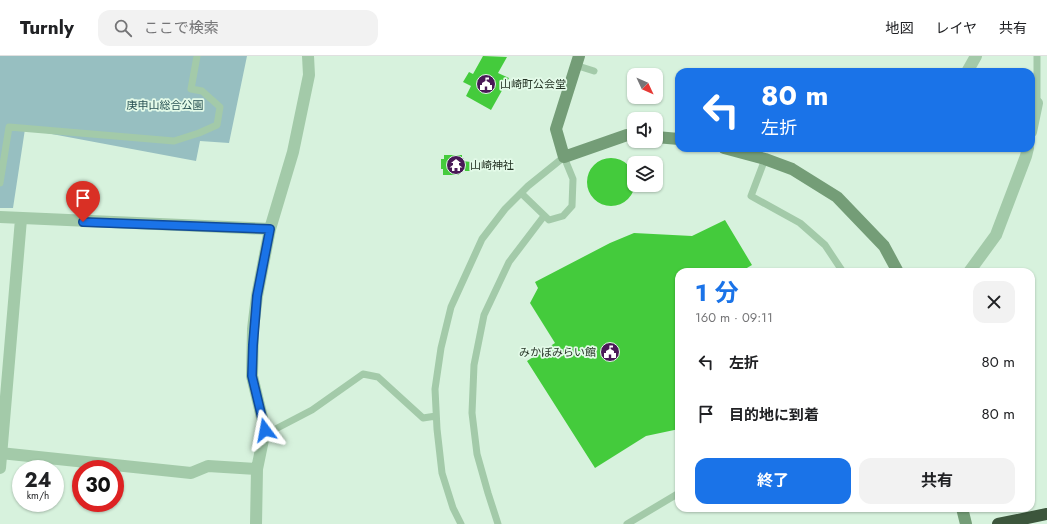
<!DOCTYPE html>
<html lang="ja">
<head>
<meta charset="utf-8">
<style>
  body { margin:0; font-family:Jost,"Noto Sans JP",sans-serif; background:#f2f2f2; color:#202124; height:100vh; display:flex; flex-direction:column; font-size:15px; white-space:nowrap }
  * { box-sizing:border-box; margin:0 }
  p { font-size:13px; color:#757577 }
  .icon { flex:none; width:22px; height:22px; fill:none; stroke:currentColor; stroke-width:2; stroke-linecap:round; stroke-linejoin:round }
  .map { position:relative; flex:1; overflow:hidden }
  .sheet { position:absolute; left:675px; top:212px; width:360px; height:244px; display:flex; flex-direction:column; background:#fff; border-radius:12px; box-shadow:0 1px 3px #0004 }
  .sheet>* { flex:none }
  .banner { position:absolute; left:675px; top:12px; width:360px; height:84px; border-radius:12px; box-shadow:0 1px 3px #0004; background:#1a73e8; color:#fff; overflow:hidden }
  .needle { width:26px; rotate:134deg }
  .buttons { position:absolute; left:627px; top:12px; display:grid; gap:8px }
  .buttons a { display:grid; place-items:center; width:36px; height:36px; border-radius:8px; background:#fff; box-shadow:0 1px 3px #0004; font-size:20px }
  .speed { position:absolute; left:12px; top:404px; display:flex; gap:8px; font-size:20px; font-weight:700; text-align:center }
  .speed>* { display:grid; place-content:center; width:52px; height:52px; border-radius:50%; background:#fff; box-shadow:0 1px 3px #0004; line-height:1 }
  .speed small { font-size:10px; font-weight:400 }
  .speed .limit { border:6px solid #d22; background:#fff; color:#111 }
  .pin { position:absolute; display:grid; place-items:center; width:34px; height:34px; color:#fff; margin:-41px -17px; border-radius:50% 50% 50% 0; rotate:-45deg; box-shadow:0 0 4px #0007 }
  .pin .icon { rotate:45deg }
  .me { position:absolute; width:44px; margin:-22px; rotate:347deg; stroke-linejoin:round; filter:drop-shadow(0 0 3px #0008) }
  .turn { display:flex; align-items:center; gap:14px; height:84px; padding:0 20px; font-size:18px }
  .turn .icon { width:52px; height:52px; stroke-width:2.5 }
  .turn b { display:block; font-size:28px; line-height:34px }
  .round { display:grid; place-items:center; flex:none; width:42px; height:42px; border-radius:12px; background:#f2f2f2 }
  .overview { display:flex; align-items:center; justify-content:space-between; height:68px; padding:0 20px }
  h1 { font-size:24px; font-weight:700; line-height:30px; color:#1a73e8 }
  .action { display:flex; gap:8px; margin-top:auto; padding:8px 20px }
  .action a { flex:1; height:46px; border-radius:12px; background:#1a73e8; color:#fff; font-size:16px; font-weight:700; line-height:46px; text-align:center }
  .action a+a { background:#f2f2f2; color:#202124 }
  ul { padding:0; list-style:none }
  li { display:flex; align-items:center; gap:12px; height:52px; padding:0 20px }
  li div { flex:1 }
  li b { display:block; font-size:15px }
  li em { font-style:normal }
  header { display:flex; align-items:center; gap:24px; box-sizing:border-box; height:56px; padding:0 20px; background:#fff; border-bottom:1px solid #e0e0e0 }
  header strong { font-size:19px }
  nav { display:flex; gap:22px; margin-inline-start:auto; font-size:14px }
  .search { width:280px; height:36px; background:#f2f2f2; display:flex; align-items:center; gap:10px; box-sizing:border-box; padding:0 14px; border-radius:12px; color:#757577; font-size:15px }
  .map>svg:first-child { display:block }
  .green { fill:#97bfc1 }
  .building { fill:#44cb3c }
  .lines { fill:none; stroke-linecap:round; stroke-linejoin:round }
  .lane { stroke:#a3caa9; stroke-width:7 }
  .street { stroke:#a3caa9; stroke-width:12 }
  .secondary { stroke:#749d77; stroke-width:12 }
  .highway { stroke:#3c563c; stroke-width:12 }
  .route-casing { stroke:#114b97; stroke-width:10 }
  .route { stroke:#1a73e8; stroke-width:7 }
  .labels { text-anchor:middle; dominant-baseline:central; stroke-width:3.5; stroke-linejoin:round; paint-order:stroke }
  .poi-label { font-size:11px; fill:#253425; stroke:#e3fae8; text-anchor:start }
  .park-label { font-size:11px; fill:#285153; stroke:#e3fae8 }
</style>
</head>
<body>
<header>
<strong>Turnly</strong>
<div class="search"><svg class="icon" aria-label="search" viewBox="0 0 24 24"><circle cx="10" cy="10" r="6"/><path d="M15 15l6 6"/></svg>ここで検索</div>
<nav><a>地図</a><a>レイヤ</a><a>共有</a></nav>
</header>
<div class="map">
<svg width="1047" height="468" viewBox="0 0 1047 468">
  <rect width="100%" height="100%" fill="#d7f2dd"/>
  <path class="green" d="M 0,0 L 247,0 L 229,87 L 200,85 L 196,105 L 25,73 L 13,152 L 0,152 Z"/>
  <path class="building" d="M 483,0 L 507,1 L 498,17 L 509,22 L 491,54 L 466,40 L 471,30 L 463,26 L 469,16 L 473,18 Z
    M 444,99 L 462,99 L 462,105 L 471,106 L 470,115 L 465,115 L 465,112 L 459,112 L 459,119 L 443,119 L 443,113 L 441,113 L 441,103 L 444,103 Z
    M587 126a24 24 0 1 1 48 0a24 24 0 1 1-48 0Z
    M 725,164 L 752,209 L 740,216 L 679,216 L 679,373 L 646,380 L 595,412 L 527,305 L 555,287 L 530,247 L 538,232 L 535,226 L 610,187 L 634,177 L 692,180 Z"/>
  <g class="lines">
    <path class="lane" d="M 1037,0 L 1037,47
      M 575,9 L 594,15
      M 765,103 L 751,140 L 800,167 L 825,189 L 843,216
      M 0,127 L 9,71 L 174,85 L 199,77 L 217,69 L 220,51 L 202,35 L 191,33 L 197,0
      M 264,379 L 312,354 L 363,318 L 378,321 L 423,362 L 436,360
      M 461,468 L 453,452 L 442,417 L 437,373 L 435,333 L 441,292 L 451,251 L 482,183 L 505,153 L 528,130 L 564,101 L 573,123 L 572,150 L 563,160 L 549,164 L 521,137
      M 498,468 L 488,437 L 477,398 L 472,357 L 474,309 L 484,259 L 509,206 L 544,160
      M 627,468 L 679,437"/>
    <path class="street" d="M 967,16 L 976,0
      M 1031,76 L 1037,47
      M 0,161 L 270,173
      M 969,216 L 996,179 L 1026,100 L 1028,92
      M 0,397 L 191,417 L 208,410 L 257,413
      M 0,412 L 21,163
      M 256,468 L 257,413 L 265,374 L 252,320 L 253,273 L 257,240 L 270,173 L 293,96 L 309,19 L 308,0"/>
    <path class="secondary" d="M 579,0 L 556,73 L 564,101 L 627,79 L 634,79
      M 656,81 L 679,83
      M 724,92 L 765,103 L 792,113 L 837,141 L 884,190 L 898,216
      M 962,452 L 966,468"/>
    <path class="highway" d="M 998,468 L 1047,458"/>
  </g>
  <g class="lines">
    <g class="route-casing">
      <path id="route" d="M 83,166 L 270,173 L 257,240 L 253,289 L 252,320 L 265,374"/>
    </g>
    <use href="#route" class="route"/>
  </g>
  <defs>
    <g id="civic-disc" transform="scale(1)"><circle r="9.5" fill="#491957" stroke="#e3fae8"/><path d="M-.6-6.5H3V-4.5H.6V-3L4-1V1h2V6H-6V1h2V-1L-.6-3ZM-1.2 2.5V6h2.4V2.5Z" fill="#fff"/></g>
    <g id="temple-disc" transform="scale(1)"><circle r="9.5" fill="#491957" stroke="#e3fae8"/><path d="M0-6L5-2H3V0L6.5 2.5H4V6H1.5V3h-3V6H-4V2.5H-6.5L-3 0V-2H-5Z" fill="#fff"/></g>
  </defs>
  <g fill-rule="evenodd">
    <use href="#civic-disc" x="486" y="28"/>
    <use href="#temple-disc" x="456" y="109"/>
    <use href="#civic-disc" x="610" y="296"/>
  </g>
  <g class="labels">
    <g class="poi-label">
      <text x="500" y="28">山崎町公会堂</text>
      <text x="470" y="109">山崎神社</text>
      <text x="596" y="296" text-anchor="end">みかぼみらい館</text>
    </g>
    <g class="park-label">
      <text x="165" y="49">庚申山総合公園</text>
    </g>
  </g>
</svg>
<div class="buttons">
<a><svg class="needle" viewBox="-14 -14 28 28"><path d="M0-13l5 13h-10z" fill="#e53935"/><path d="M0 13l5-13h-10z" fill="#757577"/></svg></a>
<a><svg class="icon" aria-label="sound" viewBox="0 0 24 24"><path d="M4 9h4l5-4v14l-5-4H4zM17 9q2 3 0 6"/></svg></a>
<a><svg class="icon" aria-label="layers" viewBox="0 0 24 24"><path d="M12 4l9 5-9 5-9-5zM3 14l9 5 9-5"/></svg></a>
</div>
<div class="speed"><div>24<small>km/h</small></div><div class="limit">30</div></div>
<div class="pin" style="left:83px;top:166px;background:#d93025"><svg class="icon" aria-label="arrive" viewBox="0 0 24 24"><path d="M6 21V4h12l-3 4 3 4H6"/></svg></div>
<svg class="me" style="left:265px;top:374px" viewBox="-20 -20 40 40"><path d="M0-17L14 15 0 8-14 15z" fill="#1a73e8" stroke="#fff" stroke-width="4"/></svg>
<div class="banner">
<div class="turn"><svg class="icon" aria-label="left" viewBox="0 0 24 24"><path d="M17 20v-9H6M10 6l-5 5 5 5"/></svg><div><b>80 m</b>左折</div></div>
</div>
<section class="sheet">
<div class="overview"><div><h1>1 分</h1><p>160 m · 09:11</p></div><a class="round"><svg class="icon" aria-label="close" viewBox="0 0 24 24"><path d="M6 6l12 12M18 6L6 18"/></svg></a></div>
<ul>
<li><svg class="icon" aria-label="left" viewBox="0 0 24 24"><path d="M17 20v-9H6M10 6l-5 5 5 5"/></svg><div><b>左折</b></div><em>80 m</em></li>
<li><svg class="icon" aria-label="arrive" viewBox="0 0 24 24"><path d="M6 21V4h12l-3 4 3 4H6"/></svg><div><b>目的地に到着</b></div><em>80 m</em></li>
</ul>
<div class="action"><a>終了</a><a>共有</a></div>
</section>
</div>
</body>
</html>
